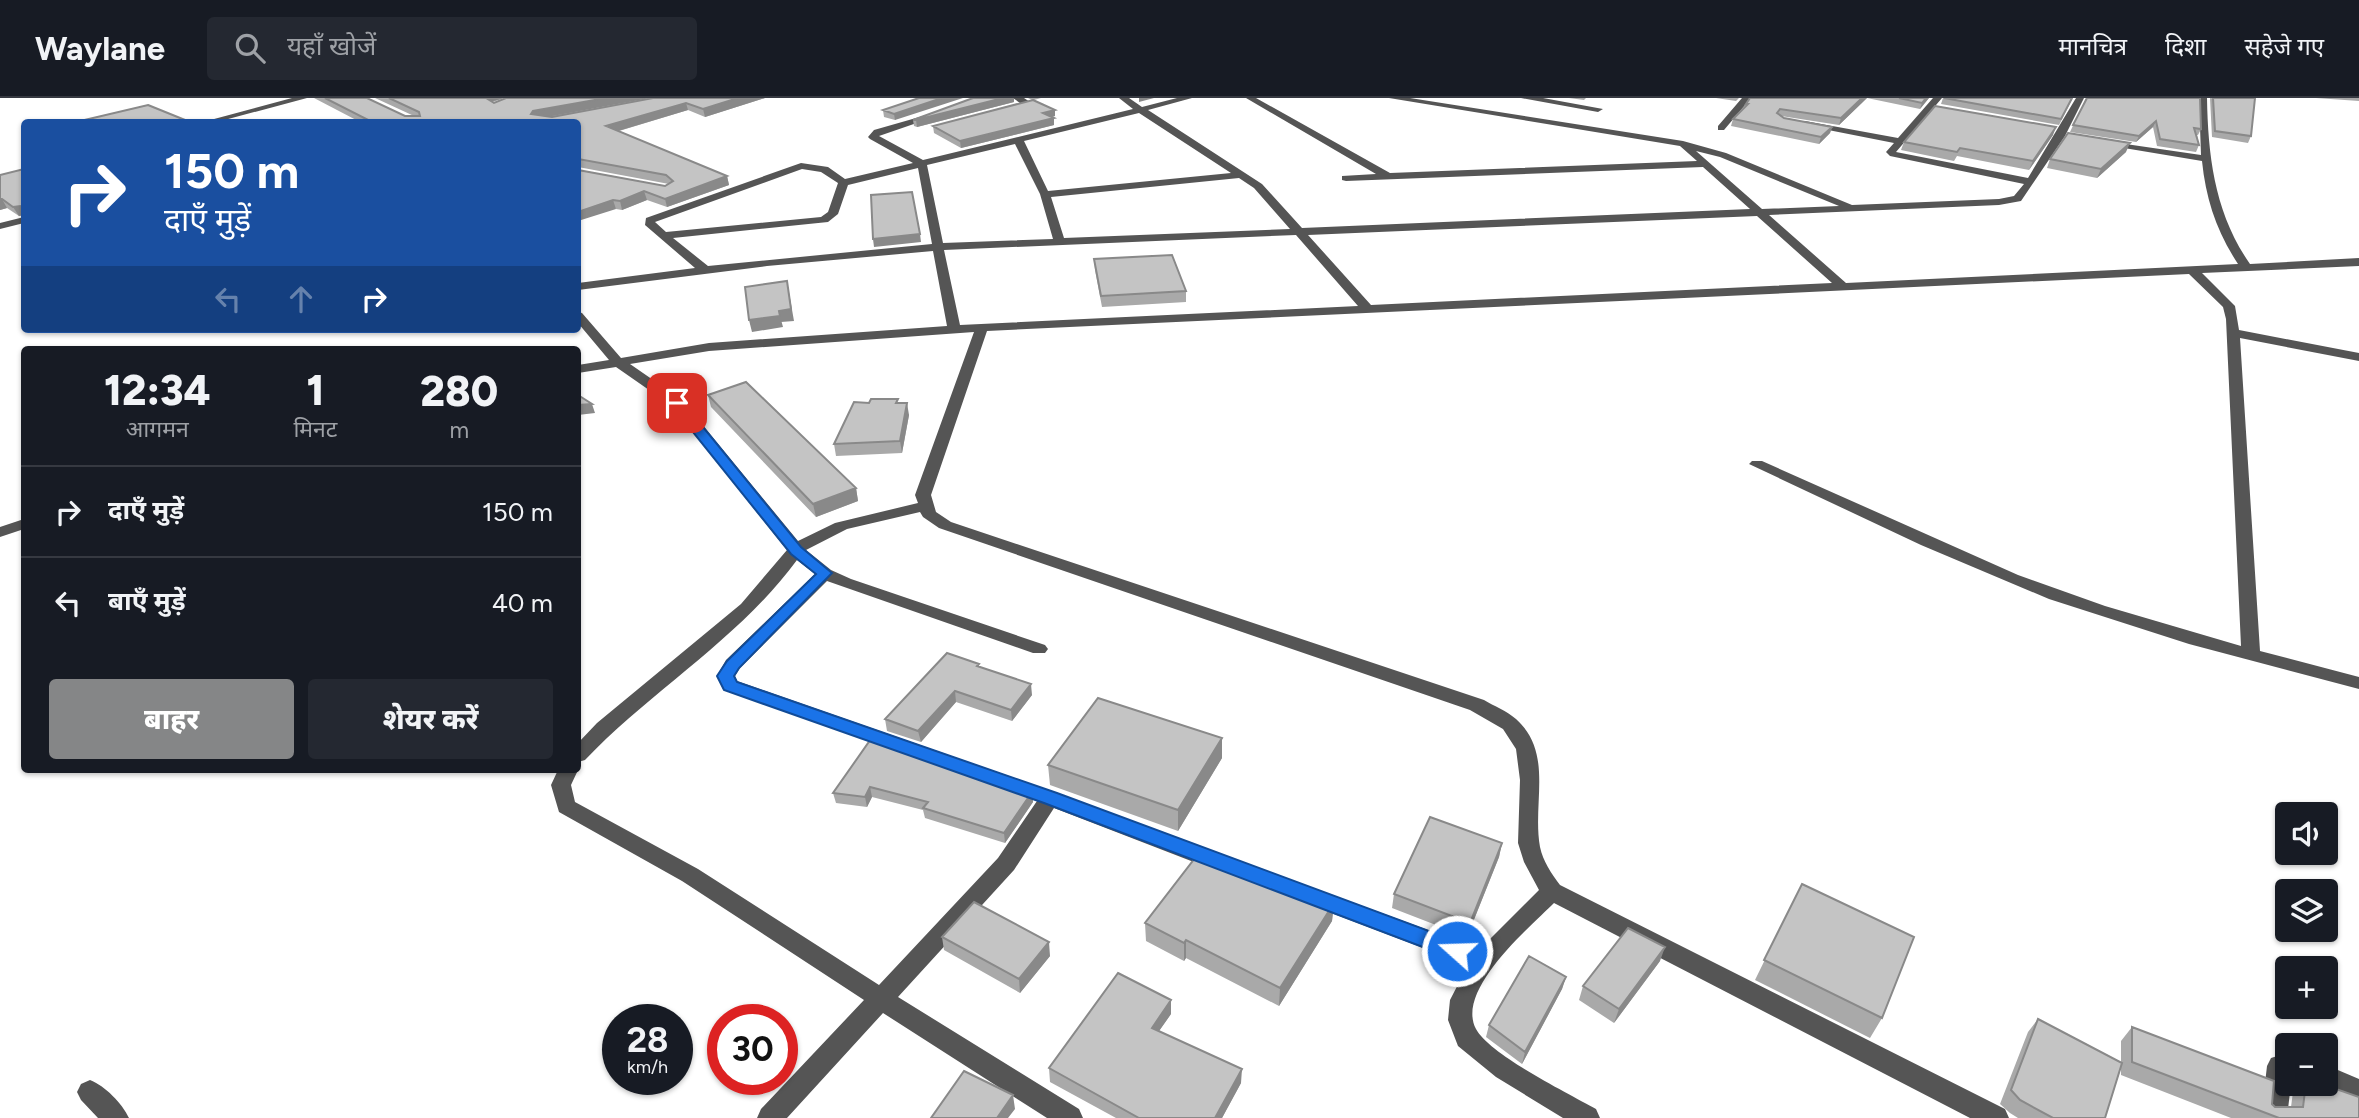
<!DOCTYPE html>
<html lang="hi">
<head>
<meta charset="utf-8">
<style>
  body { margin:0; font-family:Figtree,"Noto Sans Devanagari",sans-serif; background:#242831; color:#f1f3f6; height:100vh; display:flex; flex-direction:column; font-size:26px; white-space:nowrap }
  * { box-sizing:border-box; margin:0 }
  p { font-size:23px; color:#9ea1a6 }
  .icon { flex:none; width:38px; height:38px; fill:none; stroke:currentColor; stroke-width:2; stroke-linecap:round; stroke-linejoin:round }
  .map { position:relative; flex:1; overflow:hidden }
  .side { position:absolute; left:21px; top:248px; width:560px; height:427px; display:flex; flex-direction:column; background:#171b24; border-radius:7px; box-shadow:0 2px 5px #0004 }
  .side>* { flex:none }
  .banner { position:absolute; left:21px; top:21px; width:560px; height:214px; border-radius:7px; box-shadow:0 2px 5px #0004; background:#1a4fa0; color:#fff; overflow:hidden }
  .fabs { position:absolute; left:2275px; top:704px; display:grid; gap:14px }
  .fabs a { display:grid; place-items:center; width:63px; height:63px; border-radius:7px; background:#171b24; box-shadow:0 2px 5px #0004; font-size:35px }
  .speed { position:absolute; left:602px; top:906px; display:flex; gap:14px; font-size:35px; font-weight:700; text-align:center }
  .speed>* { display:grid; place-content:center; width:91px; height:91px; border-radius:50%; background:#171b24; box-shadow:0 2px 5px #0004; line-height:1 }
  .speed small { font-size:18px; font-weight:400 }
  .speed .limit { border:10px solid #d22; background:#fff; color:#111 }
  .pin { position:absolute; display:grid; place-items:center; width:60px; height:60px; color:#fff; margin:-30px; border-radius:14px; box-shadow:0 4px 10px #0006 }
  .me { position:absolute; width:77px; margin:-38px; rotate:290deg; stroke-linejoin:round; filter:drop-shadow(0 0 5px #0008) }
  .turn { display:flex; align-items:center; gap:24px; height:147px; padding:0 28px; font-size:32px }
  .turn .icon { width:91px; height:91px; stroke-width:2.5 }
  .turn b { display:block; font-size:49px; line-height:60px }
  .lanes { display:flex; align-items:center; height:66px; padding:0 28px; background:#0003; justify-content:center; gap:35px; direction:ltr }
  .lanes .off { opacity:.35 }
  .eta { display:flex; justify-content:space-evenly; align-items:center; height:119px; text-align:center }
  .eta b { font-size:42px; font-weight:800; line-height:49px }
  .cta { display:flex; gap:14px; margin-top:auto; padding:14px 28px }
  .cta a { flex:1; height:80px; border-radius:7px; background:#858687; color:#fff; font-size:28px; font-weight:800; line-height:80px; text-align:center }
  .cta a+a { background:#242831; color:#f1f3f6 }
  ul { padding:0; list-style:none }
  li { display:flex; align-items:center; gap:21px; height:91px; padding:0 28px; border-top:2px solid #363941 }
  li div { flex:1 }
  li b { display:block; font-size:26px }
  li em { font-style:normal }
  header { display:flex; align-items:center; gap:42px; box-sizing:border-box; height:98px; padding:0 35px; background:#171b24; border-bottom:2px solid #363941 }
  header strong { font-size:33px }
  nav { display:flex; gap:38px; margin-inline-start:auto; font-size:24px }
  .search { width:490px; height:63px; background:#242831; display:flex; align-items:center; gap:18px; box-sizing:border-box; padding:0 24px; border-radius:7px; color:#9ea1a6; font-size:26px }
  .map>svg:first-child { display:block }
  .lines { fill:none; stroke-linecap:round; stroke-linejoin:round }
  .minor { fill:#555; fill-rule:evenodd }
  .wall { fill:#a9a9a9 }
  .shaded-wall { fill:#898989 }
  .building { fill:#c4c4c4; stroke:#898989; stroke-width:2 }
  .route { fill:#1a73e8; stroke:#114b97; stroke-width:2 }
</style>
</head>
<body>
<header>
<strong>Waylane</strong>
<div class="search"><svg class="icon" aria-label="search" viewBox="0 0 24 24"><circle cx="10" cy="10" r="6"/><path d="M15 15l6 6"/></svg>यहाँ खोजें</div>
<nav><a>मानचित्र</a><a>दिशा</a><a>सहेजे गए</a></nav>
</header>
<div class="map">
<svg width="2359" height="1020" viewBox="0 0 2359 1020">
  <rect width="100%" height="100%" fill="#fff"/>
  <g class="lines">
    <path class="minor" d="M 292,0 L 307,0 L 217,24 L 203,24 Z
      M 1013,0 L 1024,0 L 1033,6 L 1008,13 L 1008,9 L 1020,5 Z
      M 1119,0 L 1129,0 L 1142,9 L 1177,0 L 1192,0 L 1148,12 L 1262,86 L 1302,130 L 1750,111 L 1703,69 L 1346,83 L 1342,82 L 1342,78 L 1376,76 L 1246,0 L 1256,0 L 1390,75 L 1697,63 L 1680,48 L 1389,0 L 1410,0 L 1683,43 L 1726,55 L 1852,107 L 1999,101 L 2014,98 L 2024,86 L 1890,58 L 1886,54 L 1894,45 L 1808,28 L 1803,25 L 1805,23 L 1898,40 L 1933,0 L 1942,0 L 1896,54 L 2028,80 L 2076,0 L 2084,0 L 2065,38 L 2021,103 L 1999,107 L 1769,117 L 1846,185 L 2238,166 C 2217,134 2206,102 2202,63 L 2100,46 L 2105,43 L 2201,57 L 2199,0 L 2207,0 C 2208,59 2215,116 2250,166 L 2359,160 L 2359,168 L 2202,175 L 2235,208 L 2239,232 L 2359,255 L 2359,263 L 2240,240 L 2260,553 L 2359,579 L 2359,591 L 2189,546 L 2049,501 L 1921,447 L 1749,366 L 1752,363 L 1762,363 L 2018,477 L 2105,508 L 2241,548 L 2226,221 L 2223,209 L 2189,176 L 987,233 L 931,397 L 936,414 L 951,424 L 1484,602 C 1494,608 1507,613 1516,621 C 1554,655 1532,705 1540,749 C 1543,763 1551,775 1560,787 L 2005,1011 L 2009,1020 L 1970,1020 L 1554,805 C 1530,829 1455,892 1476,931 C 1490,957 1568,995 1596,1011 L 1600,1020 L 1563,1020 L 1496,979 L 1458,948 L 1448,922 L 1450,902 L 1468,867 L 1305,805 L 1302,799 L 1305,793 L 1313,790 L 1480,851 L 1539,792 L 1524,764 L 1518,745 L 1520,682 L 1516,651 L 1503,631 L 1470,612 L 939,430 L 923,419 L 920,414 L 847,431 L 806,452 L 831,472 L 851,481 L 1045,547 L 1048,551 L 1045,555 L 1033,555 L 827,483 L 740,570 L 735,578 L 737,583 L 1057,695 L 1225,758 L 1228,764 L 1225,770 L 1217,773 L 1054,710 L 1014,772 L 898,899 L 1079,1011 L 1083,1020 L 1047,1020 L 883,915 L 787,1020 L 757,1020 L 761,1011 L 864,902 L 682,783 L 559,714 L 551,687 L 558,672 L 578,672 L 571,687 L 575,704 L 698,771 L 879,887 L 998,760 L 1037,703 L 723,591 L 717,578 L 726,562 L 815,476 L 797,462 C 739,541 653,591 585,662 L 578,664 L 578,645 L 597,625 L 741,506 L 787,452 L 672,308 L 616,269 L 578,275 L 578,267 L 609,262 L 578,225 L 578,214 L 582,215 L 621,260 L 709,245 L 947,228 L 933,153 L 767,168 L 578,192 L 578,185 L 695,170 L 645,127 L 646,120 L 801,65 L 828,69 L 845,81 L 913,65 L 870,41 L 868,39 L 874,32 L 937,14 L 937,18 L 879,38 L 923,62 L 1133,11 ZM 1139,15 L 1231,75 L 1048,93 L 1024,43 ZM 1015,46 L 1040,96 L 1053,141 L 943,145 L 927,67 ZM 1696,53 L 1720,59 L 1839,108 L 1762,111 ZM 918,70 L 932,146 L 708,168 L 673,140 L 828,124 L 838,116 L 848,87 ZM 802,71 L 821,74 L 838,85 L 828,114 L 821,119 L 666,134 L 655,124 ZM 1239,80 L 1254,90 L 1290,131 L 1064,140 L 1051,99 ZM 1757,118 L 1832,185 L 1371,207 L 1308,137 ZM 1296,137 L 1358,208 L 960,227 L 944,152 ZM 974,234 L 915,397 L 918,405 L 835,425 L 798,443 L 682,302 L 630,266 L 709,253 Z
      M 1521,0 L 1543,0 L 1603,11 L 1598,14 Z
      M 1742,0 L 1751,0 L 1724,32 L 1718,32 L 1718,28 Z
      M 24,119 L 24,125 L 0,131 L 0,125 Z
      M 24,421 L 24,431 L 0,439 L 0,429 Z
      M 2287,955 L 2287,985 L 2291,985 L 2287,1020 L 2261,1020 L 2267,968 L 2271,960 Z
      M 2326,967 L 2359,981 L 2359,1005 L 2317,986 L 2326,985 Z
      M 90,982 C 105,988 122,1005 129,1020 L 98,1020 L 81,1002 L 77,994 L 81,986 Z"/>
  </g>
  <path class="wall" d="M 314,0 L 367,0 L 405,18 L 414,18 L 375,0 L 504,0 L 493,4 L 494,5 L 506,0 L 650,0 L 551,18 L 653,0 L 765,0 L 705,19 L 688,12 L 619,33 L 727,78 L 729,87 L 667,109 L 647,102 L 622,112 L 616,111 L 578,72 L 665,88 L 669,86 L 578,69 L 578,70 L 578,24 L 360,24 Z
    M 919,0 L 895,22 L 884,19 L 883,12 Z
    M 973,0 L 1014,0 L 1014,4 L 917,29 L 914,28 L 913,22 Z
    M 1028,0 L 1041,0 L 1034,2 L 1055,12 L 1055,18 L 1052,19 L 1054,20 L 1054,27 L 961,50 L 934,35 L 933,28 L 1032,2 Z
    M 1569,0 L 1586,0 L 1584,2 Z
    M 1716,0 L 1739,0 L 1736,3 Z
    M 1750,0 L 1929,0 L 1920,11 L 1867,0 L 1839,27 L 1781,18 L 1784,20 L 1832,29 L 1830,35 L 1819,46 L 1731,28 L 1733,21 L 1745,9 L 1746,6 Z
    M 1943,0 L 2073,0 L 2059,27 L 1941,6 Z
    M 2086,0 L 2200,0 L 2201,31 L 2198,37 L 2197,37 L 2199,47 L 2196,54 L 2157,48 L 2153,29 L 2136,44 L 2070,34 Z
    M 2210,0 L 2255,0 L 2251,38 L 2248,45 L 2212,39 Z
    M 2316,0 L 2359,0 L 2359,3 Z
    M 2053,37 L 2029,72 L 1957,58 L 1954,63 L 1901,52 L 1904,44 Z
    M 2126,54 L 2097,80 L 2047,70 L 2050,61 Z
    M 24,71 L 24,119 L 24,117 L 19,118 L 7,110 L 0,112 L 0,77 Z
    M 1094,161 L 1186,193 L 1186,204 L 1102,209 L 1095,172 Z
    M 708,297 L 856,390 L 858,403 L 816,419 L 711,309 Z
    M 899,305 L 909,317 L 902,355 L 836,358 L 834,346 Z
    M 979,566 L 979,569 L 1032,597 L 1012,623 L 956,604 L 921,644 L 887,633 L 885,621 Z
    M 873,638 L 1032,694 L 1033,704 L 1005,745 L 925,720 L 923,712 L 872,699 L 867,709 L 836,705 L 833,695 Z
    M 1222,640 L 1222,660 L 1178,733 L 1050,687 L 1048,667 Z
    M 1502,745 L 1499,759 L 1467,839 L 1392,810 L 1394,796 Z
    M 1802,786 L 1882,920 L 1870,940 L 1755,882 Z
    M 1334,805 L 1332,823 L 1279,908 L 1186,860 L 1184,863 L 1146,843 L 1145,825 Z
    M 942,839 L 1050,858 L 1020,895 L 944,852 Z
    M 1660,863 L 1614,925 L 1579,902 L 1583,888 Z
    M 1566,879 L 1562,891 L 1522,966 L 1486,939 L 1489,927 Z
    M 1171,916 L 1159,933 L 1241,985 L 1222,1020 L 1116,1020 L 1050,984 L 1049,970 Z
    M 2038,921 L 2121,964 L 2121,943 L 2132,929 L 2272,1006 L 2275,1009 L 2291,1009 L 2293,994 L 2302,985 L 2319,985 L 2359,1020 L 2231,1020 L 2121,977 L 2121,970 L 2105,1020 L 2018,1020 L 2010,1015 L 2000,1006 L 2028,934 Z"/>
  <path class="shaded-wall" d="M 486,0 L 504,0 L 490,4 Z
    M 606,0 L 650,0 L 536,21 L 531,16 L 533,13 Z
    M 738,0 L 765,0 L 705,19 L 703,11 Z
    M 942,0 L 963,0 L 895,22 L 894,16 Z
    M 1003,0 L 1014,0 L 1014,4 L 917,29 L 916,22 Z
    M 1139,0 L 1154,0 L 1139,4 Z
    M 1862,0 L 1867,0 L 1839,27 L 1841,20 Z
    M 1926,0 L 1929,0 L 1920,11 L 1922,5 Z
    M 686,5 L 688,12 L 608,36 L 606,28 Z
    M 1055,12 L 1055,18 L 1043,21 L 1043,15 Z
    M 1054,20 L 1054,27 L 961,50 L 960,43 Z
    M 2156,23 L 2153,29 L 2136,44 L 2139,38 Z
    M 1832,29 L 1830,35 L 1819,46 L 1821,39 Z
    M 2056,29 L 2053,37 L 2029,72 L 2033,63 Z
    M 2130,45 L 2126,54 L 2097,80 L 2101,71 Z
    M 727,78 L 729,87 L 667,109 L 665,101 Z
    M 644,93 L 647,102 L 622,112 L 620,103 Z
    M 0,101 L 2,101 L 7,110 L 0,112 Z
    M 613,102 L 616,111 L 578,123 L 578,114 Z
    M 20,108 L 24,117 L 19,118 L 13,109 Z
    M 920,136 L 921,144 L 874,149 L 873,141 Z
    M 787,183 L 794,223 L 781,224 L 779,213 Z
    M 780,218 L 783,229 L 752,234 L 749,222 Z
    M 907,305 L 909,317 L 902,355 L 900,343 Z
    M 592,306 L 595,315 L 578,317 L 578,307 Z
    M 856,390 L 858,403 L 816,419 L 813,406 Z
    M 1031,586 L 1032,597 L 1012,623 L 1011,612 Z
    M 955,593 L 956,604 L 921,644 L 918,633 Z
    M 1222,640 L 1222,660 L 1178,733 L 1178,712 Z
    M 870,689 L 872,699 L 867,709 L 865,699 Z
    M 1032,694 L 1033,704 L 1005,745 L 1004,735 Z
    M 1502,745 L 1499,759 L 1467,839 L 1470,825 Z
    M 1334,805 L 1332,823 L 1279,908 L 1280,890 Z
    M 1186,842 L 1186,860 L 1184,863 L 1184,845 Z
    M 1049,844 L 1050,858 L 1020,895 L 1019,881 Z
    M 1665,849 L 1660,863 L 1614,925 L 1619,911 Z
    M 1566,879 L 1562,891 L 1522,966 L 1525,954 Z
    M 1171,902 L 1171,916 L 1152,943 L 1152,930 Z
    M 1242,971 L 1241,985 L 1222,1020 L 1215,1020 Z
    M 1013,997 L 1015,1011 L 1008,1020 L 997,1020 Z"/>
  <path class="building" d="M 325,0 L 367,0 L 405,18 L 420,18 L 419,14 L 389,0 L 486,0 L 494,5 L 506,0 L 606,0 L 533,13 L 531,16 L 552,19 L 653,0 L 738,0 L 703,11 L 686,5 L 606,28 L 727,78 L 665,101 L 644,93 L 620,103 L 613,102 L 578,114 L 578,72 L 665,88 L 673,83 L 666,77 L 578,61 L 578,24 L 372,24 Z
    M 919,0 L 942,0 L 894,16 L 883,12 Z
    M 973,0 L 1003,0 L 916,22 L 913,22 Z
    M 1750,0 L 1862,0 L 1841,20 L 1780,11 L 1777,15 L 1784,20 L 1832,29 L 1821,39 L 1733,21 L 1748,6 L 1746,6 Z
    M 1899,0 L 1926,0 L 1922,5 Z
    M 1944,0 L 2072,0 L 2061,21 Z
    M 2087,0 L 2200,0 L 2201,31 L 2194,30 L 2199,47 L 2160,41 L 2156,23 L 2139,38 L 2073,27 Z
    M 2213,0 L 2255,0 L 2251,38 L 2215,33 Z
    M 1033,2 L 1055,12 L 1043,15 L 1054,20 L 960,43 L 933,28 Z
    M 148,7 L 190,24 L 76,24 Z
    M 1935,8 L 2056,29 L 2033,63 L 1960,50 L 1957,54 L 1904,44 Z
    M 2068,35 L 2130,45 L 2101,71 L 2050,61 Z
    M 24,71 L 24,114 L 21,113 L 20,108 L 13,109 L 2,101 L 0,101 L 0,77 Z
    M 912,94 L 920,136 L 873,141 L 871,97 Z
    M 1172,157 L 1186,193 L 1101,198 L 1094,161 Z
    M 787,183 L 791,211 L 779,213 L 780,218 L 749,222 L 745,189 Z
    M 746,284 L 856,390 L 813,406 L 708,297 Z
    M 578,297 L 592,306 L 578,307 Z
    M 871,301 L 898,301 L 896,305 L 907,305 L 900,343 L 834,346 L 854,304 L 869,305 Z
    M 947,555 L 979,566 L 977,568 L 1031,586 L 1011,612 L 955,593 L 918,633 L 885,621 Z
    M 1098,600 L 1222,640 L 1178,712 L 1048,667 Z
    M 873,638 L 1032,694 L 1004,735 L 923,710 L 928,704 L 870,689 L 865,699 L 833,695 Z
    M 1430,719 L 1502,745 L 1470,825 L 1394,796 Z
    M 1202,751 L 1281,780 L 1334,805 L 1280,890 L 1186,842 L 1184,845 L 1145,825 Z
    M 1802,786 L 1914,839 L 1882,920 L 1764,862 Z
    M 974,804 L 1049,844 L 1019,881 L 942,839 Z
    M 1628,830 L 1665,849 L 1619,911 L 1583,888 Z
    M 1529,858 L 1566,879 L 1525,954 L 1489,927 Z
    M 1118,875 L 1171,902 L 1152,930 L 1242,971 L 1215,1020 L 1139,1020 L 1049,970 Z
    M 2038,921 L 2122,965 L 2105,1020 L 2053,1020 L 2020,1002 L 2011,992 Z
    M 2132,929 L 2274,983 L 2272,1006 L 2275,1009 L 2303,1009 L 2306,985 L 2319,985 L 2359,999 L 2359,1020 L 2279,1020 L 2132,964 Z
    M 964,973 L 1013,997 L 997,1020 L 931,1020 Z"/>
  <path class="route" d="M 677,301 L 681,302 L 801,449 L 832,475 L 739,570 L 734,578 L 737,584 L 1057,695 L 1464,846 L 1467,853 L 1464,859 L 1457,861 L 1449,859 L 1044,705 L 724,592 L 717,578 L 727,563 L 816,476 L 791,456 L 672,308 L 670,305 Z"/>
</svg>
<div class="fabs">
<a><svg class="icon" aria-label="sound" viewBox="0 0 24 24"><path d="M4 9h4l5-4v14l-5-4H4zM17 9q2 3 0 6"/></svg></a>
<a><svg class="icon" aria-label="layers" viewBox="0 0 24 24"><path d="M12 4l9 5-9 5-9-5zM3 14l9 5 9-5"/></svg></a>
<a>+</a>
<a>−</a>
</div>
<div class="speed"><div>28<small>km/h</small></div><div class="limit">30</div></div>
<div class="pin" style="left:677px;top:305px;background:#d93025"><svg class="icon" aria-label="arrive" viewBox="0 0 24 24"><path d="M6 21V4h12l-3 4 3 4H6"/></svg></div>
<svg class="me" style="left:1457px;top:853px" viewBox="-20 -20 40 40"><circle r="17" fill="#1a73e8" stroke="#fff" stroke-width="3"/><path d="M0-11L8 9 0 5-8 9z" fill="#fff"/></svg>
<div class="banner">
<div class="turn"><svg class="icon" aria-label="right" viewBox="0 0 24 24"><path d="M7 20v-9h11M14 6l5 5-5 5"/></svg><div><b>150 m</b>दाएँ मुड़ें</div></div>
<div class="lanes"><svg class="icon off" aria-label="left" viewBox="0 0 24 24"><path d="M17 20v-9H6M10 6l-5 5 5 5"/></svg><svg class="icon off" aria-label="ahead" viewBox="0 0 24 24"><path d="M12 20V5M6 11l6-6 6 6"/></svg><svg class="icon" aria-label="right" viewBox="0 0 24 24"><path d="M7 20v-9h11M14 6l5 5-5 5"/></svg></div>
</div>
<section class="side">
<div class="eta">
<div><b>12:34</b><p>आगमन</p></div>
<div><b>1</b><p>मिनट</p></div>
<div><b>280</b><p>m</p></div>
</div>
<ul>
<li><svg class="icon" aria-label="right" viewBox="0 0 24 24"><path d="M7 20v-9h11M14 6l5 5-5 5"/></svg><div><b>दाएँ मुड़ें</b></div><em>150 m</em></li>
<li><svg class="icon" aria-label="left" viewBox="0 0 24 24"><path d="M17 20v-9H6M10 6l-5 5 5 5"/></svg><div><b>बाएँ मुड़ें</b></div><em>40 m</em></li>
</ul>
<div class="cta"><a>बाहर</a><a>शेयर करें</a></div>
</section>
</div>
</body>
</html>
